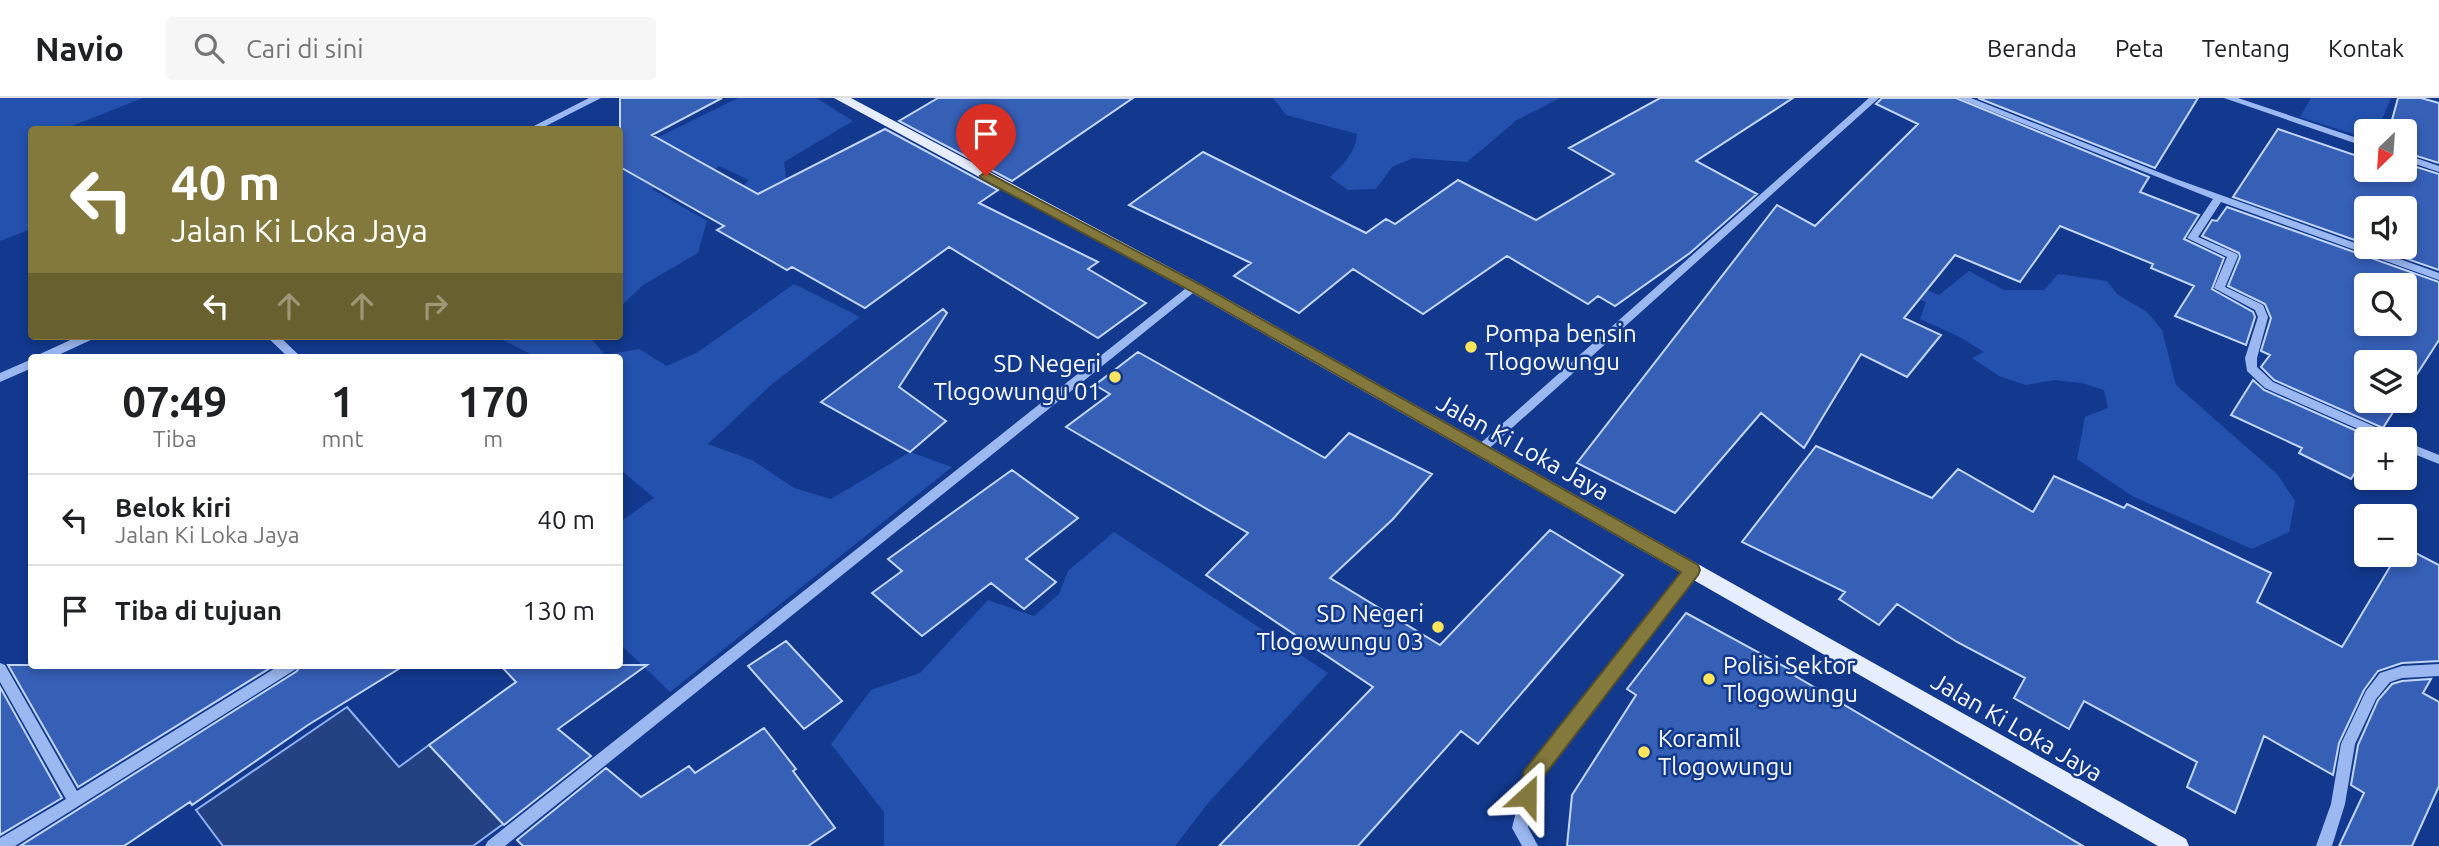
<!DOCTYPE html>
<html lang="id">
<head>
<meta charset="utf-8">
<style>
  body { margin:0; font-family:Ubuntu,sans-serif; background:#f6f6f6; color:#202124; height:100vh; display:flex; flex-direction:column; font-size:26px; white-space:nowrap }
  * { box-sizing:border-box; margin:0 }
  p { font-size:23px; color:#757577 }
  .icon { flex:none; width:38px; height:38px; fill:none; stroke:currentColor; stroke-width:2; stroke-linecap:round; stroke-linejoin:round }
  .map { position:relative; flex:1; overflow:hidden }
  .sheet { position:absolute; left:28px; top:256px; width:595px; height:315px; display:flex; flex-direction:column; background:#fff; border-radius:7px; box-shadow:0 4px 10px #0003 }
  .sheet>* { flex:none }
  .top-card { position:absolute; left:28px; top:28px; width:595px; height:214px; border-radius:7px; box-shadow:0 4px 10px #0003; background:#84793d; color:#fff; overflow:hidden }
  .needle { width:46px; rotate:205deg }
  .controls { position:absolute; left:2354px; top:21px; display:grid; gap:14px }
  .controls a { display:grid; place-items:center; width:63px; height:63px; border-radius:7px; background:#fff; box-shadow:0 4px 10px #0003; font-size:35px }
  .pin { position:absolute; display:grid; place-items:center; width:60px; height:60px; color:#fff; margin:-72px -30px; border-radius:50% 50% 50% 0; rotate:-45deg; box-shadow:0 0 7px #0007 }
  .pin .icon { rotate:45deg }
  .me { position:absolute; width:77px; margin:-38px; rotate:24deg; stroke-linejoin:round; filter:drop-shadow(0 0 5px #0008) }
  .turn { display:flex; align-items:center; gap:24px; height:147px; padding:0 28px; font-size:32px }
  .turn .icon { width:91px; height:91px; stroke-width:2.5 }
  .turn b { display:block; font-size:49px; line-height:60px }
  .lanes { display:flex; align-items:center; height:66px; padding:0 28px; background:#0003; justify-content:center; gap:35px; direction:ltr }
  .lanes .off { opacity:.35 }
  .eta { display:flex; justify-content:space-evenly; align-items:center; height:119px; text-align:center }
  .eta b { font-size:42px; font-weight:700; line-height:49px }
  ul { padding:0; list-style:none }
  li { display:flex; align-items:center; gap:21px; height:91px; padding:0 28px; border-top:2px solid #e0e0e0 }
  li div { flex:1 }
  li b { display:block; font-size:26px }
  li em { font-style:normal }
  header { display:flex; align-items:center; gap:42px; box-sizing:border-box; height:98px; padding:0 35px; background:#fff; border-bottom:2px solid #e0e0e0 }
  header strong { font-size:33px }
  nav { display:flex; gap:38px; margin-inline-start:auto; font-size:24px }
  .search { width:490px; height:63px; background:#f6f6f6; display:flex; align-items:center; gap:18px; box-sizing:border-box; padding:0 24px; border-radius:7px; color:#757577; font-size:26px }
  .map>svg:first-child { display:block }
  .green { fill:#2451ad }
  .water { fill:#244181; stroke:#8db0f5; stroke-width:2 }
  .building { fill:#365fb6; stroke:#c3d6fc; stroke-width:2; fill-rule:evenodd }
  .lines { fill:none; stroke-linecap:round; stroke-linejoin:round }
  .minor { fill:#9cb8f1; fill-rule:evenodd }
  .major { fill:#e6edff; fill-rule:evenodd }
  .route { fill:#84793d; stroke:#564f28; stroke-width:2 }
  .poi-dot { fill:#ffe55c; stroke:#12398e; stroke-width:2.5 }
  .labels { text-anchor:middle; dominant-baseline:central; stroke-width:5; stroke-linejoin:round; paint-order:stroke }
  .poi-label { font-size:24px; fill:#fff; stroke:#12398e; text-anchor:start }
  .street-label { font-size:24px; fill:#fff; stroke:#12398e }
</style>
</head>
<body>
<header>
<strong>Navio</strong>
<div class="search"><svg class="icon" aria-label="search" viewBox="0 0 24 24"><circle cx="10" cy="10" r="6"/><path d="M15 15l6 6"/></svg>Cari di sini</div>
<nav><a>Beranda</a><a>Peta</a><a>Tentang</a><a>Kontak</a></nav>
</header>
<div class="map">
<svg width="2439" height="748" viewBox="0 0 2439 748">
  <rect width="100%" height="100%" fill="#12398e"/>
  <path class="green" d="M 0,0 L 143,0 L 64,31 L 32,32 L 31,131 L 0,143 Z
    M 738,0 L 816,0 L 853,23 L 784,64 L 787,88 L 781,106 L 740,92 L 749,82 L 719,68 L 711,74 L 692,65 L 652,91 L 707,123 L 698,155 L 643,187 L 620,209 L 620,58 Z
    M 1273,0 L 1560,0 L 1517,22 L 1467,64 L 1413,60 L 1392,69 L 1376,91 L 1348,92 L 1330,79 C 1343,67 1356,54 1357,36 L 1286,17 Z
    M 2311,0 L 2391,0 L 2377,33 L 2366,33 L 2366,40 L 2300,19 Z
    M 1873,169 L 1939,197 L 1969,173 L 2004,192 L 2044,192 L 2058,176 L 2107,183 L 2117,196 L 2147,214 L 2162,232 L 2176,287 L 2277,376 L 2295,403 L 2289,434 L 2252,451 L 2134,399 L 2077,361 L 2085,319 L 2108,310 L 2104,292 L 2082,285 L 2054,282 L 2026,287 L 1999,278 L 1972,260 L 1984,254 L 1958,238 L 1920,221 L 1926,204 L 1867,180 Z
    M 794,186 L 860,219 L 772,286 L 708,346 L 752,362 L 794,390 L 831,401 L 910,354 L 952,369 L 670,594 L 620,546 L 620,424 L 654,400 L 620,371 L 620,259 L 537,259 L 495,238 L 589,238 L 605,257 L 639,251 L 667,268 L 698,254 Z
    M 1114,434 L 1328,575 L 1209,704 L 1175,748 L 884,748 L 884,714 L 831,646 L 871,592 L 920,575 L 988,502 L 1034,518 L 1059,496 L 1068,473 Z"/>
  <path class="water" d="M 347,609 L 399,669 L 429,647 L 503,726 L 473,748 L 223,748 L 196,712 Z"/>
  <path class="building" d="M 620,0 L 722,0 L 652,37 L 758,96 L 885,31 L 998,92 L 979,105 L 1098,164 L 1088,171 L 1146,205 L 1098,240 L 949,149 L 865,210 L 792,169 L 787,172 L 717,132 L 724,128 L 620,69 Z
    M 938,0 L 1133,0 L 1012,83 L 899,23 Z
    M 1660,0 L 1793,0 L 1696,63 L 1757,96 L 1690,155 L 1615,208 L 1598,198 L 1588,206 L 1507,158 L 1423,216 L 1353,171 L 1299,215 L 1234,178 L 1251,165 L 1129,107 L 1203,54 L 1366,135 L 1386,121 L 1395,126 L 1458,82 L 1536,122 L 1614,76 L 1569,50 Z
    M 1882,0 L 1956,0 L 2149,79 L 2140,94 L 2199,117 L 2184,141 L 2224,160 L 2212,191 L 2253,214 L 2255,219 L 2246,247 L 2175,218 L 2194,188 L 2151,170 L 2153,166 L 2060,128 L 2020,184 L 1955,157 L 1904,220 L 1941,237 L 1907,279 L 1861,256 L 1804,350 L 1761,315 L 1675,415 L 1577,365 L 1777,107 L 1815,128 L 1918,26 L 1876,6 Z
    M 1978,0 L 2198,0 L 2155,70 Z
    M 2398,0 L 2421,0 L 2439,5 L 2439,65 L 2404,54 L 2404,33 L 2389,33 Z
    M 2278,31 L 2366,61 L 2366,72 L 2404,72 L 2404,65 L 2439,76 L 2439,172 L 2373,149 L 2404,149 L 2404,110 L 2366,110 L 2366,146 L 2233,99 Z
    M 2227,109 L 2439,184 L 2439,242 L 2404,296 L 2404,264 L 2366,264 L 2366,303 L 2400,303 L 2383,330 L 2274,282 L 2261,269 L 2270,257 L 2261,253 L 2271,220 L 2265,206 L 2228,188 L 2240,159 L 2239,155 L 2202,138 L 2212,122 L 2217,123 ZM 2366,187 L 2404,187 L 2404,226 L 2366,226 Z
    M 943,211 L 947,215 L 899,289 L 946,323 L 910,354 L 821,304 Z
    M 1138,254 L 1325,360 L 1349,335 L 1432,376 L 1393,421 L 1330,480 L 1440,547 L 1550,432 L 1623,477 L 1478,646 L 1461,633 L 1358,748 L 1219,748 L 1373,589 L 1206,477 L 1248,435 L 1066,329 L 1110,296 L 1095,287 Z
    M 2253,282 L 2264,292 L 2375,341 L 2366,341 L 2366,357 L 2351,381 L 2299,355 L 2302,350 L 2231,317 Z
    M 1816,348 L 1932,400 L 1958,371 L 2033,414 L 2054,378 L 2124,410 L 2127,406 L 2271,475 L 2257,504 L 2342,549 L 2397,457 L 2404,457 L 2404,449 L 2439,467 L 2439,563 L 2402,565 L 2378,573 L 2364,592 L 2339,645 L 2333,677 L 2264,638 L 2235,715 L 2187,689 L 2197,664 L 2084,603 L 2069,631 L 2014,600 L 2025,580 L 1957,544 L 1897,506 L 1879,527 L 1839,501 L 1845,494 L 1742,444 Z
    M 1012,372 L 1078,420 L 1026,461 L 1056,484 L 1024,511 L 991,485 L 922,538 L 872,495 L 902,473 L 888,461 Z
    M 1686,515 L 1789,571 L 1787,573 L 2083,748 L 1567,748 L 1572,697 L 1636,597 L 1627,591 Z
    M 786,543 L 842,603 L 804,631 L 748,568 Z
    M 8,567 L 275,567 L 78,689 Z
    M 300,567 L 405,567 L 308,627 L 192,707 L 190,704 L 124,748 L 20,748 L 297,573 Z
    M 500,567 L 647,567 L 558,631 L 591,658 L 504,727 L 429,647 L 516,584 Z
    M 2431,581 L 2423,595 L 2439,604 L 2439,688 L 2412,748 L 2339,748 L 2364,695 L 2351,687 L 2358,647 L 2378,602 L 2392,586 L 2402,583 Z
    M 0,589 L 62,700 L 0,737 Z
    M 764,630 L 796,671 L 793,673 L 835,730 L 808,748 L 523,748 L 517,742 L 606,670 L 641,699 L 689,668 L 695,675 Z"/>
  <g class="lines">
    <path class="minor" d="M 589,0 L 601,0 L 538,32 L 526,32 Z
      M 1869,0 L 1879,0 L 1483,356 L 1475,356 L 1473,353 L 1475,350 Z
      M 1958,0 L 1971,0 L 2176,81 L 2439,175 L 2439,182 L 2221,104 L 2198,139 L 2237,156 L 2238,158 L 2225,189 L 2263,207 L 2268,219 L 2257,260 L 2257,269 L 2273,284 L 2396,338 L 2398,341 L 2381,341 L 2265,290 L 2247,273 L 2245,260 L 2258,219 L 2255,212 L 2214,190 L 2227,159 L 2187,140 L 2213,101 Z
      M 2224,0 L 2238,0 L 2366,43 L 2366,49 Z
      M 2404,56 L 2439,68 L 2439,74 L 2404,62 Z
      M 1194,186 L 1198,187 L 1199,189 L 1198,191 L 505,748 L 485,748 L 488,743 L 1190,187 Z
      M 79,238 L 95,238 L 93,241 L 54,259 L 38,259 L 40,256 Z
      M 266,238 L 279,238 L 301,259 L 288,259 Z
      M 32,261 L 32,270 L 0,284 L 0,275 Z
      M 2404,343 L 2439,357 L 2439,366 L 2404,352 Z
      M 1692,467 L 1697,468 L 1699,472 L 1697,476 L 1538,682 L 1528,729 L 1538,748 L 1522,748 L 1512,730 L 1526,674 L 1687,468 Z
      M 0,565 L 5,567 L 77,693 L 280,567 L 298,567 L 296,571 L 15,748 L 0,748 L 0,740 L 66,701 L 0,584 Z
      M 2439,566 L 2439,578 L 2402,580 L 2390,584 L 2376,601 L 2355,646 L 2345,706 L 2332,748 L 2316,748 L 2331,706 L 2341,646 L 2366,593 L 2380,575 L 2402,568 Z"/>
    <path class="major" d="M 834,0 L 851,0 L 1199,185 L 2186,741 L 2189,748 L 2158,748 L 1189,193 Z"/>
  </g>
  <path class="route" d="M 986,74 L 1199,186 L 1698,467 L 1700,472 L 1698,477 L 1540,683 L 1534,704 L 1527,706 L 1520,704 L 1518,698 L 1524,673 L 1681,474 L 1189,192 L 982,81 L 980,78 Z"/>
  <g class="poi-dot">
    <circle cx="1471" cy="249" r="7"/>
    <circle cx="1115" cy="279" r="7"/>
    <circle cx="1438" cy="529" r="7"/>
    <circle cx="1709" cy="581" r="7"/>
    <circle cx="1644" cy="654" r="7"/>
  </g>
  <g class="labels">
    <g class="poi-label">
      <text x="1485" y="235">Pompa bensin<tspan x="1485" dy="28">Tlogowungu</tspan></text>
      <text x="1101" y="265" text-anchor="end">SD Negeri<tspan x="1101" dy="28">Tlogowungu 01</tspan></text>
      <text x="1424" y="515" text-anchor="end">SD Negeri<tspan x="1424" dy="28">Tlogowungu 03</tspan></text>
      <text x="1723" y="567">Polisi Sektor<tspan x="1723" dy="28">Tlogowungu</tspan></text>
      <text x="1658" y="640">Koramil<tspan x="1658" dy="28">Tlogowungu</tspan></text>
    </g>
    <g class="street-label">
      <text transform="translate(1523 349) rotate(29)">Jalan Ki Loka Jaya</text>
      <text transform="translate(2017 629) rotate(30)">Jalan Ki Loka Jaya</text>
    </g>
  </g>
</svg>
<div class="controls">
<a><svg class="needle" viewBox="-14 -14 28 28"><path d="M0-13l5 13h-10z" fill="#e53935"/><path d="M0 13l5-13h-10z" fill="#757577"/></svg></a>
<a><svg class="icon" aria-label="sound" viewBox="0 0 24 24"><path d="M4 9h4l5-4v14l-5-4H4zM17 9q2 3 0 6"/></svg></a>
<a><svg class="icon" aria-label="search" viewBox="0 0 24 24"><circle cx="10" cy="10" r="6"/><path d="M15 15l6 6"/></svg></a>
<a><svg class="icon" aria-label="layers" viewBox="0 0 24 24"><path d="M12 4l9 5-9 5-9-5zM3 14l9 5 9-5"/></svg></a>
<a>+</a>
<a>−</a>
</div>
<div class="pin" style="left:986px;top:78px;background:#d93025"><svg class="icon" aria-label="arrive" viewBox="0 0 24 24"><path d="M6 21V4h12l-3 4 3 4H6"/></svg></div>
<svg class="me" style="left:1527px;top:698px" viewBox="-20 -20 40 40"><path d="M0-17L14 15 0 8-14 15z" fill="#84793d" stroke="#fff" stroke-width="4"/></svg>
<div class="top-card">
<div class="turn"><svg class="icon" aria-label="left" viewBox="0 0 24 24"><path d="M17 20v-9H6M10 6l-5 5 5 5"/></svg><div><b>40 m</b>Jalan Ki Loka Jaya</div></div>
<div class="lanes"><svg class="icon" aria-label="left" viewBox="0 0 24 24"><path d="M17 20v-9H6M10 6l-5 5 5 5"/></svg><svg class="icon off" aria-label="ahead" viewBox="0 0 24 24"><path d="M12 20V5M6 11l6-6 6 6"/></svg><svg class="icon off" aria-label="ahead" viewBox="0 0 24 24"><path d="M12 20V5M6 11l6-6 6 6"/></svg><svg class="icon off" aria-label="right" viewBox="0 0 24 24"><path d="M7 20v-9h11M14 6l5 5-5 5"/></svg></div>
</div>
<section class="sheet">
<div class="eta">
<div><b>07:49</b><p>Tiba</p></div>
<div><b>1</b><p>mnt</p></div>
<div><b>170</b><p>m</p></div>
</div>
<ul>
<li><svg class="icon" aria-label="left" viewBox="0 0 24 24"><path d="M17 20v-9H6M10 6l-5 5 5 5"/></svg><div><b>Belok kiri</b><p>Jalan Ki Loka Jaya</p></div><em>40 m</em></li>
<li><svg class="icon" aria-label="arrive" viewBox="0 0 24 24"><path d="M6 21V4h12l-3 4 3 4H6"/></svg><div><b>Tiba di tujuan</b></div><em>130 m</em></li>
</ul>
</section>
</div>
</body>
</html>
